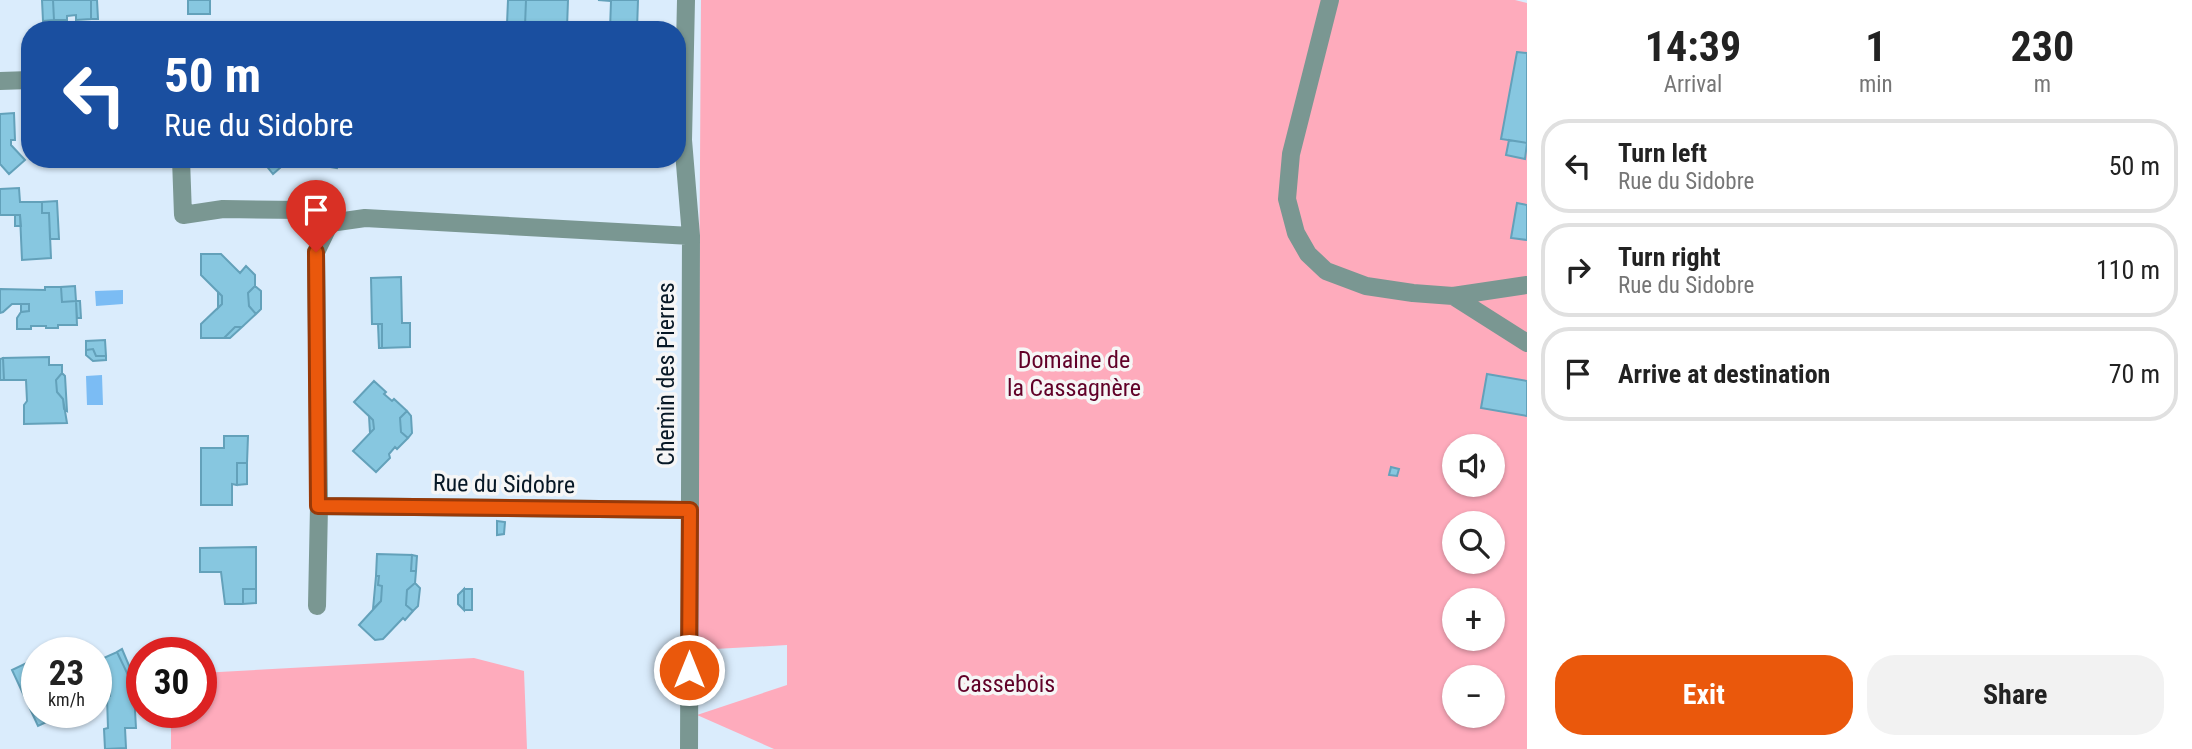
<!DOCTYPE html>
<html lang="en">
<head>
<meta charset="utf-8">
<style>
  body { margin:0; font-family:"Roboto Condensed",sans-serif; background:#f2f2f2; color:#222; height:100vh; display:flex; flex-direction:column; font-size:26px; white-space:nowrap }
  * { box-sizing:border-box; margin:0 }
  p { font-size:23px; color:#767676 }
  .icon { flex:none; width:38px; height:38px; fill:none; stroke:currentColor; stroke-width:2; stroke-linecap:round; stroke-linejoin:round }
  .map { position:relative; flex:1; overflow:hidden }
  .drawer { display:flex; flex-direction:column; background:#fff; width:665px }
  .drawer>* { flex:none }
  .hud { position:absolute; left:21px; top:21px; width:665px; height:147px; border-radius:28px; box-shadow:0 2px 5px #0004; background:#1a4fa0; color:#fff; overflow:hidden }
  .controls { position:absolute; left:1442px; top:434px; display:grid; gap:14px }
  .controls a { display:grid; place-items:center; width:63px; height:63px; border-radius:50%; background:#fff; box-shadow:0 2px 5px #0004; font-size:35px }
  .speed { position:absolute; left:21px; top:637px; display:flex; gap:14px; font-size:35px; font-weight:700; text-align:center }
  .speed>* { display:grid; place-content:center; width:91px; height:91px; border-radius:50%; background:#fff; box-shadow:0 2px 5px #0004; line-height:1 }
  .speed small { font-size:18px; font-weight:400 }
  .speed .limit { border:10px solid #d22; background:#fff; color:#111 }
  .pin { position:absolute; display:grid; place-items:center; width:60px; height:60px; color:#fff; margin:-72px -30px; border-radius:50% 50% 50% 0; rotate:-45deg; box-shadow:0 0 7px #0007 }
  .pin .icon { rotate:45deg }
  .me { position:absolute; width:77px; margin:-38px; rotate:0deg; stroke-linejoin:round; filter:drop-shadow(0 0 5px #0008) }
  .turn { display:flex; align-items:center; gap:24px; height:147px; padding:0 28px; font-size:32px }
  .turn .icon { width:91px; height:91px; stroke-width:2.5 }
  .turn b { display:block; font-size:49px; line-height:60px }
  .eta { display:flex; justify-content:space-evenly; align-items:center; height:119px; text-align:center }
  .eta b { font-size:42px; font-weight:700; line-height:49px }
  .action { display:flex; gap:14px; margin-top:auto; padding:14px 28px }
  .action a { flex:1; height:80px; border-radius:28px; background:#ea580c; color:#fff; font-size:28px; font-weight:700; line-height:80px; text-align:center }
  .action a+a { background:#f2f2f2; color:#222 }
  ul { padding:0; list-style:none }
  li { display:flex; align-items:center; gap:21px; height:94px; margin:0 14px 10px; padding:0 14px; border:4px solid #e0e0e0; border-radius:28px }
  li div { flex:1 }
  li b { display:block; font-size:26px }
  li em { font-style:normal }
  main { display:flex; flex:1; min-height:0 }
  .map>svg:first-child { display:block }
  .green { fill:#feabbc; fill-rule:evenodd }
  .water { fill:#7bbcf4 }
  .building { fill:#87c7e0; stroke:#63a1ba; stroke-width:2 }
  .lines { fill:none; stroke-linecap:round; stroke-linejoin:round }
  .minor { stroke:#7a9792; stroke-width:18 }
  .route-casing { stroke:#983908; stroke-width:18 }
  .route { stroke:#ea580c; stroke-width:12 }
  .labels { text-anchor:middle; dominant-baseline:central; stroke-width:7; stroke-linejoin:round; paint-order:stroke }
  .park-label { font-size:24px; fill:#610028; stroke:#f6f6f6 }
  .street-label { font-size:24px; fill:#071826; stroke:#f6f6f6 }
</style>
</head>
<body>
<main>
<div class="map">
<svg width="1527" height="749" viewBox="0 0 1527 749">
  <rect width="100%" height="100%" fill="#daecfc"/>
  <path class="green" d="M 701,0 L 1515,0 L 1527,3 L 1527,749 L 774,749 L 697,715 L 787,685 L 787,645 L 697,650 ZM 1454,446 L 1493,446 L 1493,485 L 1454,485 ZM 1454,523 L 1493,523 L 1493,562 L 1454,562 ZM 1454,600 L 1493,600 L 1493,639 L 1454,639 ZM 1454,677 L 1493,677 L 1493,716 L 1454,716 Z
    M 474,658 L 524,671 L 527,749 L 171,749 L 171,712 L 201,712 L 201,673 Z"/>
  <path class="water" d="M 123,290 L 123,304 L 96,306 L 95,291 Z
    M 102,375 L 103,405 L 87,405 L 86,376 Z"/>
  <path class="building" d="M 42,0 L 53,0 L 54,20 L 43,21 Z
    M 53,0 L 91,0 L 91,19 L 76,20 L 76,15 L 67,16 L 67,20 L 54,20 Z
    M 91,0 L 97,0 L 98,19 L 91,19 Z
    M 188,0 L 210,0 L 210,14 L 188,14 Z
    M 508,0 L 526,0 L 525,26 L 507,24 Z
    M 526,0 L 568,0 L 567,28 L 525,26 Z
    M 598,0 L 638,0 L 637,30 L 610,30 L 611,1 Z
    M 1517,52 L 1527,53 L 1527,143 L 1501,139 Z
    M 14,113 L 15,140 L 11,140 L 11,145 L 25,160 L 9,174 L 0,164 L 0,114 Z
    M 1509,140 L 1527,143 L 1525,159 L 1506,155 Z
    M 261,159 L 340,159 L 337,168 L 289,160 L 273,174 Z
    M 19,188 L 20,202 L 42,202 L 42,213 L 49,213 L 51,258 L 22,260 L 20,215 L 0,215 L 0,189 Z
    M 57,201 L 59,239 L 50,239 L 49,213 L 42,213 L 42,202 Z
    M 1517,203 L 1527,205 L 1527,240 L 1511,238 Z
    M 15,215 L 20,215 L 21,226 L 15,226 Z
    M 201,254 L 221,254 L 240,273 L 246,266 L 255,275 L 255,286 L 248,293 L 249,306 L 256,314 L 242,327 L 235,327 L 224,338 L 201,338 L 201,324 L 222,304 L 222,296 L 201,275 Z
    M 401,277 L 402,323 L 410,323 L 410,347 L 382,348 L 382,324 L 372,324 L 371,278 Z
    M 75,286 L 76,301 L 62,302 L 61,287 Z
    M 255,286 L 261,291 L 261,309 L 256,314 L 249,306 L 248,293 Z
    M 45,287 L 61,287 L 62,302 L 76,301 L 77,325 L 58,325 L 58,328 L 46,328 L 46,326 L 31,326 L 31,329 L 17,329 L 17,318 L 21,312 L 29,311 L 29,304 L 12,304 L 3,312 L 0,313 L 0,289 L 45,290 Z
    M 218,292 L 222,296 L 222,304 L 218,308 Z
    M 76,301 L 80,301 L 81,318 L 77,318 Z
    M 21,304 L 29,304 L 29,311 L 21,312 Z
    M 378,324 L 382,324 L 382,348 L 379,348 Z
    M 235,327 L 242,327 L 230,338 L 224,338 Z
    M 105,340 L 106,356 L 96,356 L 93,349 L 86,350 L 86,341 Z
    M 93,349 L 96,356 L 106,356 L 106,360 L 93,361 L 86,355 L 86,350 Z
    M 49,357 L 49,365 L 62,365 L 62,373 L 56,380 L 57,392 L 63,399 L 67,423 L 24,424 L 24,405 L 27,401 L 26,380 L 4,380 L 3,358 Z
    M 3,358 L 4,380 L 0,380 L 0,359 Z
    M 62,373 L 65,376 L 67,411 L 64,409 L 63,399 L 57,392 L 56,380 Z
    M 1487,374 L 1527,381 L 1527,416 L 1481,408 Z
    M 374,381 L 386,392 L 384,394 L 392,401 L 394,399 L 407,411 L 400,418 L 401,432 L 408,438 L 397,449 L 395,447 L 389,454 L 390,458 L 376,472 L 353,451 L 374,429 L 373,420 L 354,402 Z
    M 407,411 L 411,416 L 412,433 L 408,438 L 401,432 L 400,418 Z
    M 369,416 L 373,420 L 374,429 L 370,433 Z
    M 224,436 L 248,436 L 247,463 L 237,463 L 237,485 L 232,484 L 232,505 L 201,505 L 201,448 L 224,448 Z
    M 237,463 L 247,463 L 247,484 L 237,485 Z
    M 1391,467 L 1399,469 L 1397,476 L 1389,475 Z
    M 497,521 L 505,522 L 504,534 L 497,535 Z
    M 256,547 L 256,589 L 243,589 L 243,604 L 225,604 L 221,572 L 200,572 L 200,548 Z
    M 377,554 L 412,555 L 411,571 L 416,571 L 415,583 L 407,590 L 406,605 L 413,611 L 405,620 L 403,618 L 383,639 L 375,640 L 359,625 L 381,601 L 382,586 L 378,585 L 379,576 L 376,576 Z
    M 412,555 L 417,556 L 416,571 L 411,571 Z
    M 376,576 L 379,576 L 378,585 L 382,586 L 381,601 L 373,609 Z
    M 415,583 L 420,588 L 418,606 L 413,611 L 406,605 L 407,590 Z
    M 243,589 L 256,589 L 256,603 L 243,604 Z
    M 464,589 L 472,589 L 472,610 L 464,610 Z
    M 464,589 L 464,610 L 458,604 L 458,595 Z
    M 122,649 L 133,675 L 128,675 L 117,652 Z
    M 117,652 L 128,675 L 133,675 L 136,728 L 125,728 L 126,748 L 105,749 L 104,729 L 108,728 L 107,697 L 110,696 L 110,689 L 97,661 Z
    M 37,658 L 37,712 L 68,712 L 38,726 L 12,670 Z"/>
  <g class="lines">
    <path class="minor" d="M 686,0 L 683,140 L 691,236 L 689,749
      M 1330,0 L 1291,154 L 1287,199 L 1296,233 L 1308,254 L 1326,271 L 1366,286 L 1413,293 L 1453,296 L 1527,285
      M 0,81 L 30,80
      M 181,159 L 183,215 L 223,209 L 303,210 L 330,223 L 365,218 L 691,236
      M 1453,296 L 1527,343
      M 319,506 L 690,510
      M 317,606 L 319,506 L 316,252 L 330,223"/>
  </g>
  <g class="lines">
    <g class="route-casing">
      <path id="route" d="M 316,252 L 318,506 L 690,510 L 689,670"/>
    </g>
    <use href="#route" class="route"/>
  </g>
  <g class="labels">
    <g class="park-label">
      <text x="1074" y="360">Domaine de<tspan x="1074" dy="28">la Cassagnère</tspan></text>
      <text x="1006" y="684">Cassebois</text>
    </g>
    <g class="street-label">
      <text transform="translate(666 374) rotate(-90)">Chemin des Pierres</text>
      <text transform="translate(504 484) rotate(1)">Rue du Sidobre</text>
    </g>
  </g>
</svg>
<div class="controls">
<a><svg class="icon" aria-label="sound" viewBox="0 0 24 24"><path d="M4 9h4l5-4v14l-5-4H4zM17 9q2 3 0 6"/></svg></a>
<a><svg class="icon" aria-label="search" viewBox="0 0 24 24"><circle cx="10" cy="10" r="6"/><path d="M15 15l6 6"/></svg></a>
<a>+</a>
<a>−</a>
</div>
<div class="speed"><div>23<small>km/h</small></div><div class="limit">30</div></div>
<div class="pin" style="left:316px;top:252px;background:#d93025"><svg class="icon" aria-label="arrive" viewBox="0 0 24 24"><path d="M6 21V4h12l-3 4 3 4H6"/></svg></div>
<svg class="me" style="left:689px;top:670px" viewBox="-20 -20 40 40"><circle r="17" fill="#ea580c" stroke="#fff" stroke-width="3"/><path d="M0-11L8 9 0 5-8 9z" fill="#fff"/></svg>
<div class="hud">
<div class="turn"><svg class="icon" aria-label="left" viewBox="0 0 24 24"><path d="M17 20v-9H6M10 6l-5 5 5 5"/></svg><div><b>50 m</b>Rue du Sidobre</div></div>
</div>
</div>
<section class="drawer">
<div class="eta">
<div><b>14:39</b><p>Arrival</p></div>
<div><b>1</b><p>min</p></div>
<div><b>230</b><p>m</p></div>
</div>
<ul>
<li><svg class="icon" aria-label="left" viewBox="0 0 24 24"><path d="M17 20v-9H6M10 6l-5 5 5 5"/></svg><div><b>Turn left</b><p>Rue du Sidobre</p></div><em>50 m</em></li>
<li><svg class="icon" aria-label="right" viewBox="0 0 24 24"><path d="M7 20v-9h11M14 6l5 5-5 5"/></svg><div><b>Turn right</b><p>Rue du Sidobre</p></div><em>110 m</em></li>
<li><svg class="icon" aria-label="arrive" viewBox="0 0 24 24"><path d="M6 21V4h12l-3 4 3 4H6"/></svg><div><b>Arrive at destination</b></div><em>70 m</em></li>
</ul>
<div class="action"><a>Exit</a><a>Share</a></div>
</section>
</main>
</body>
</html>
